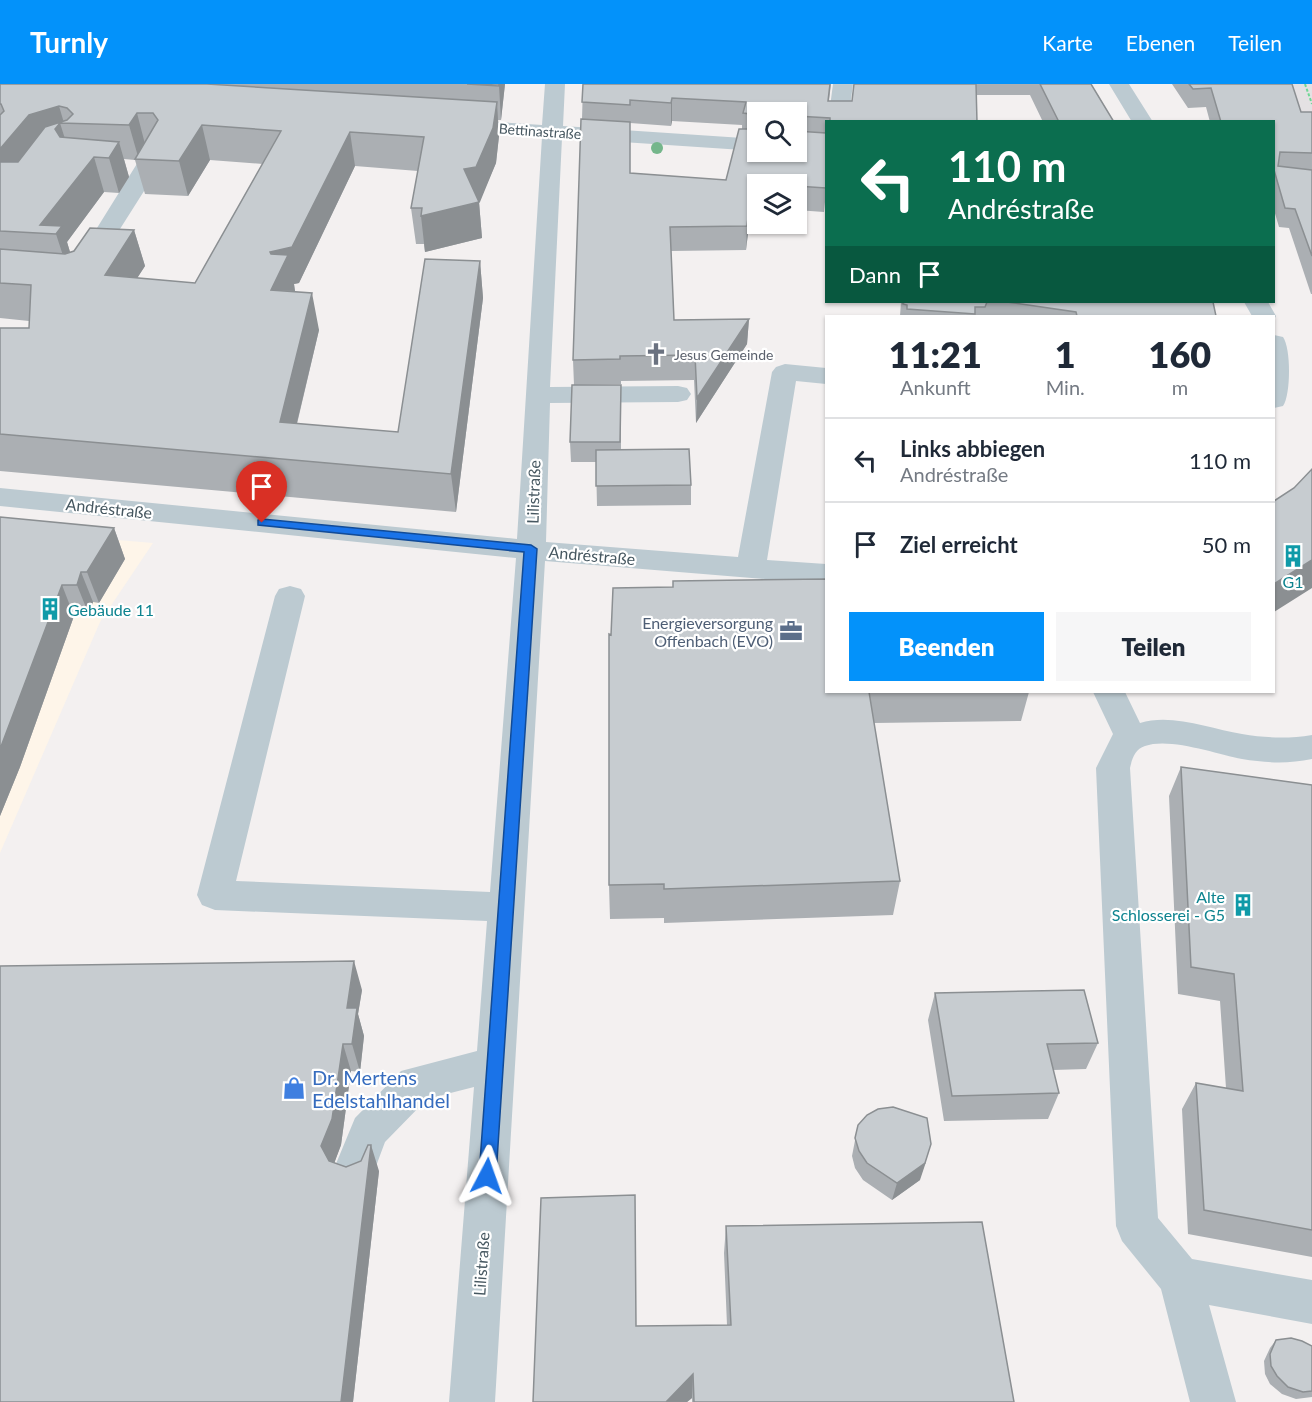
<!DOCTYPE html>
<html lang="de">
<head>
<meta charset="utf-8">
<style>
  body { margin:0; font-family:Lato,sans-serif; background:#f6f6f7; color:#1f2937; height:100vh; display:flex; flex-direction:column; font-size:22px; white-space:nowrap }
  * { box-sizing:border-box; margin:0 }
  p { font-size:20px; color:#747a83 }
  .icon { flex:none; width:33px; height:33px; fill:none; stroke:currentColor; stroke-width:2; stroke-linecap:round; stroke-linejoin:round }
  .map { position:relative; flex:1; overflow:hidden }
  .sheet { position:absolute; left:825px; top:231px; width:450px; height:378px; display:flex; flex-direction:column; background:#fff; border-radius:0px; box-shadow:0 2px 4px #0004 }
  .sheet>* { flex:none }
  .hud { position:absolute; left:825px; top:36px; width:450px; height:183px; border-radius:0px; box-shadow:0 2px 4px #0004; background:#0b6e4f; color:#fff; overflow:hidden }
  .buttons { position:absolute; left:747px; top:18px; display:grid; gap:12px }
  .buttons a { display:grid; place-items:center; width:60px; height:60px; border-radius:0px; background:#fff; box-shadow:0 2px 4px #0004; font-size:30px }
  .pin { position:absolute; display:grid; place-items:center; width:51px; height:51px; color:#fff; margin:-62px -26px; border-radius:50% 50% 50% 0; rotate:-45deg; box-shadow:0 0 6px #0007 }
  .pin .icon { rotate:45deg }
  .me { position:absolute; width:66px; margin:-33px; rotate:4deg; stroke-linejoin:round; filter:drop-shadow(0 0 4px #0008) }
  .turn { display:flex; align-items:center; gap:21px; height:126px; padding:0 24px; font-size:27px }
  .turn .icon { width:78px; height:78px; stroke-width:2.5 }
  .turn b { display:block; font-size:42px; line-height:51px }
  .then { display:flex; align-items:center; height:57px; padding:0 24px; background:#0003; gap:12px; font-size:22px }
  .eta { display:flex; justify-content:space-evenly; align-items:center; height:102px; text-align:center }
  .eta b { font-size:36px; font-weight:800; line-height:42px }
  .cta { display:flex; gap:12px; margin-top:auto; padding:12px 24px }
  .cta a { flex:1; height:69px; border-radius:0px; background:#0392fa; color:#fff; font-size:24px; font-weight:800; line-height:69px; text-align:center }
  .cta a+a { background:#f6f6f7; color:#1f2937 }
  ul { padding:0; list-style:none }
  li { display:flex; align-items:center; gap:18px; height:84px; padding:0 24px; border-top:2px solid #e0e1e3 }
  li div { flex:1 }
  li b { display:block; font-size:22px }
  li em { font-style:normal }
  header { display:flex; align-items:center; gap:36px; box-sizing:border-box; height:84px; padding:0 30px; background:#0392fa; color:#fff }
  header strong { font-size:28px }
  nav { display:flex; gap:33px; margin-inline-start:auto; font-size:21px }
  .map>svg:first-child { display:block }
  .commercial { fill:#fef5e9 }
  .education { fill:#e4e1e3 }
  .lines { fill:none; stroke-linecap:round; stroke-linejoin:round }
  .path { stroke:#6ed794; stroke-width:2; stroke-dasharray:3 2; stroke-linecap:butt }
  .minor { fill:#bccad1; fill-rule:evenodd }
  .tree { fill:#74b68b }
  .wall { fill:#abafb3; fill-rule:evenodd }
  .shaded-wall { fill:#8b8f92 }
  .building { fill:#c7ccd0; stroke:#8b8f92; stroke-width:1.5 }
  .route { fill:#1a73e8; stroke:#114b97; stroke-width:1.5 }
  .labels { text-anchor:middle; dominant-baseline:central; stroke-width:4.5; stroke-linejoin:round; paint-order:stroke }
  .far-street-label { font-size:14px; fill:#465760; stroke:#fff }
  .far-worship-label { font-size:14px; fill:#5b616d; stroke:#fff; text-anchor:start }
  .street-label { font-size:16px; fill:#465760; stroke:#fff }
  .culture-label { font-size:16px; fill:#0d838f; stroke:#fff }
  .service-label { font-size:16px; fill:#4e5e75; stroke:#fff; text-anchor:end }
  .near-shop-label { font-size:20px; fill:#366cbe; stroke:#fff; text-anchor:start }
</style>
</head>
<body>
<header>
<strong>Turnly</strong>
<nav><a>Karte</a><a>Ebenen</a><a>Teilen</a></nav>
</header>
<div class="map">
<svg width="1312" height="1318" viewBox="0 0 1312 1318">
  <rect width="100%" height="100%" fill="#f3f0f0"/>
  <path class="commercial" d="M 0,446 L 153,459 L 100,538 L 0,769 Z"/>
  <path class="education" d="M 1281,0 L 1312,0 L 1312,84 Z"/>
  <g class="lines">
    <path class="path" d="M 1305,0 L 1312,20"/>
    <path class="minor" d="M 545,0 L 565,0 L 563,42 L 758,55 L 758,67 L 562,54 L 550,303 L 678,302 L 687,304 L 691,310 L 687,316 L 678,318 L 550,319 L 546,458 L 738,473 L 772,288 L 776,283 L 785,280 L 826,284 L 826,300 L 796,297 L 767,476 L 826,480 L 826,500 L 545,477 L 495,1318 L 449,1318 L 474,1003 L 427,1015 L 385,1058 L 369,1101 L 354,1107 L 339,1101 L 333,1087 L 355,1034 L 401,987 L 477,967 L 487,837 L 215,826 L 202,821 L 197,811 L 275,512 L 279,505 L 290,502 L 301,505 L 305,512 L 236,797 L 490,808 L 516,474 L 0,422 L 0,404 L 517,455 L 542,53 L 454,47 L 447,45 L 444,41 L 447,37 L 454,35 L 542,41 Z
      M 833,0 L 853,0 L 848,38 L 828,38 Z
      M 1109,0 L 1129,0 L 1153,38 L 1132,38 Z
      M 154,64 L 161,66 L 165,70 L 158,85 L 94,186 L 78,186 L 74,181 L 143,70 L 147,66 Z
      M 1244,218 L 1268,218 L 1276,232 L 1274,236 L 1274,232 L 1252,232 Z
      M 1274,251 L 1283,253 C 1291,264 1291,310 1283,322 L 1274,324 Z
      M 1093,608 L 1125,608 L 1140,639 C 1172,629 1211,645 1242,650 C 1266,654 1288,655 1312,651 L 1312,675 C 1288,680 1266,679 1242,675 C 1217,670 1169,653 1145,662 C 1135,665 1132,675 1130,684 L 1158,1134 L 1192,1175 L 1312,1196 L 1312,1240 L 1209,1221 L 1236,1318 L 1190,1318 L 1161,1205 L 1122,1157 L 1116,1142 L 1096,684 L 1113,650 Z"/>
  </g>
  <circle class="tree" cx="657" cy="64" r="6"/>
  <path class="wall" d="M 0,0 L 505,0 L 501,36 L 498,36 L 499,52 L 496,79 L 479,118 L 482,154 L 425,168 L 424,160 L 416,160 L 411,124 L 418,87 L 355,82 L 299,199 L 294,200 L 295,208 L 319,246 L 297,340 L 398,348 L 480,177 L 483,214 L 456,428 L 0,387 L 0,244 L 29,244 L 29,237 L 0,234 ZM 124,75 L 135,76 L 145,110 L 188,112 L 210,76 L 263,80 L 195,199 L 137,194 L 145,182 L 134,146 L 70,168 L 67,158 L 104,108 L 119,109 L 129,93 Z
    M 583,0 L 831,0 L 829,17 L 852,17 L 854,0 L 1091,0 L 1114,38 L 1043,38 L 1030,11 L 976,11 L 977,38 L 826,38 L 826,118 L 825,118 L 824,128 L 796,126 L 796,100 L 758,100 L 758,124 L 751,124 L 746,166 L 671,167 L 674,236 L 749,235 L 747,260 L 696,339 L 694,296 L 621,297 L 621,300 L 574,301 L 573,276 L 582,35 ZM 758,28 L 796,28 L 796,68 L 758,68 ZM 672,37 L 742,41 L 742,45 L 726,96 L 630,89 L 630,39 L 671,42 Z
    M 1172,0 L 1292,0 L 1301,28 L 1312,28 L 1312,210 L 1311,210 L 1289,144 L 1279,143 L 1274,126 L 1274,38 L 1210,38 L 1206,23 L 1188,24 Z
    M 901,218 L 1213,218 L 1216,232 L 900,232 Z
    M 621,301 L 621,366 L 691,401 L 691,421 L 597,422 L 596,378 L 571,378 L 570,358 Z
    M 0,433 L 114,444 L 125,475 L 99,519 L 93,518 L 89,531 L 74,532 L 20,683 L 0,732 Z
    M 826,608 L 1029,608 L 1021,637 L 874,639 L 900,797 L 893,831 L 664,839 L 664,834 L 610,835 L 609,801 Z
    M 1181,683 L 1312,701 L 1312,1173 L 1188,1150 L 1182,1025 L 1196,999 L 1226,1004 L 1220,917 L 1178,910 L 1169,712 Z
    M 362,906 L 358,930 L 364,952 L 360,988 L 351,987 L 341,1061 L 334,1079 L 346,1083 L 379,1087 L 353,1318 L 0,1318 Z
    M 935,909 L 1098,959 L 1086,985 L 1053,986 L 1059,1009 L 1048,1035 L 944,1037 L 928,936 Z
    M 858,1041 L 920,1096 L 892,1116 L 863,1096 L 855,1084 L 852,1072 Z
    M 726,1142 L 1014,1318 L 692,1318 L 692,1314 L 687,1318 L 533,1318 L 637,1242 L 727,1241 L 724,1169 Z
    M 1276,1256 L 1312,1262 L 1312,1313 L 1296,1315 L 1282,1310 L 1270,1300 L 1265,1290 L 1264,1277 L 1270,1264 Z"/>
  <path class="shaded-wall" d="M 499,0 L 505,0 L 501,36 L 499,2 Z
    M 672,14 L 672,37 L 671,42 L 671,19 Z
    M 497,18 L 499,52 L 496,79 L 480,118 L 468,120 L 464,85 Z
    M 59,22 L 64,39 L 60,39 L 71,74 L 7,106 L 0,85 L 0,65 L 29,31 Z
    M 137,29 L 146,64 L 139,76 L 129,41 Z
    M 202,41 L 210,76 L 188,112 L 179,77 Z
    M 350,48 L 355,82 L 299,199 L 294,200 L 295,207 L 271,206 L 270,168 Z
    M 119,58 L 129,93 L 119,109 L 109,74 Z
    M 94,73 L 104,108 L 67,158 L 73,178 L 68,187 L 56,150 L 40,141 Z
    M 752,100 L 751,124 L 746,166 L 747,142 Z
    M 479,118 L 482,154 L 425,168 L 421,132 Z
    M 134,146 L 145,182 L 116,227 L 105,191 Z
    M 480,177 L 483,214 L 456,428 L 451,390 Z
    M 312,209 L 319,246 L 288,376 L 280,338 Z
    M 749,235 L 747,260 L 696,339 L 697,314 Z
    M 114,444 L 125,475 L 99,519 L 87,488 Z
    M 1312,476 L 1312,504 L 1274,528 L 1274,500 Z
    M 81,488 L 93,518 L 89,531 L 77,501 Z
    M 62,501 L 74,532 L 20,683 L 0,732 L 0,665 Z
    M 354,877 L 362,906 L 358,930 L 364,952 L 360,988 L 352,960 L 347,924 Z
    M 343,960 L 351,987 L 341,1061 L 331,1088 L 321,1062 Z
    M 371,1061 L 379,1087 L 353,1318 L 341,1318 Z
    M 926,1078 L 920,1096 L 892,1116 L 897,1099 Z
    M 693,1290 L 692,1314 L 687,1318 L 666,1318 Z"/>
  <path class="building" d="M 0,0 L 207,0 L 497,18 L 493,44 L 476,83 L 464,85 L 479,118 L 421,132 L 422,124 L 411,124 L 424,53 L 350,48 L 292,163 L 270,168 L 271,170 L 288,171 L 271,206 L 312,209 L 280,338 L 398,348 L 425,175 L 480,177 L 451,390 L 0,350 L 0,244 L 29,244 L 31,201 L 0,199 L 0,165 L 65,170 L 74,167 L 90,144 L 134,146 L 105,191 L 195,199 L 281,47 L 202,41 L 179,77 L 135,75 L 158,36 L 153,29 L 137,29 L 129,41 L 60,39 L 55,45 L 60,53 L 119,58 L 109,74 L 94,73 L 40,141 L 62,142 L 56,150 L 0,147 L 0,78 L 18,78 L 45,43 L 67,36 L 73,30 L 67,24 L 59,22 L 29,31 L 0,65 L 0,31 L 4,27 L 1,20 L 0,20 Z
    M 467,0 L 499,0 L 499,2 Z
    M 583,0 L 830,0 L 828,17 L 852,17 L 854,0 L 976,0 L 977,38 L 830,38 L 830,34 L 796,32 L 796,28 L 758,28 L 758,31 L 743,29 L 746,18 L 672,14 L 671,19 L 630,16 L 630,21 L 582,18 Z
    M 1040,0 L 1091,0 L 1114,38 L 1059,38 Z
    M 1189,0 L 1292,0 L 1301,28 L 1312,28 L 1312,69 L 1280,68 L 1278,82 L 1312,86 L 1312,172 L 1295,125 L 1285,124 L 1274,86 L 1274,38 L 1221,38 L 1211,4 L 1193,5 Z
    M 581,35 L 630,38 L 630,89 L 726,96 L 739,45 L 758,45 L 758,68 L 796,68 L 796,47 L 826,49 L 826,104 L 796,102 L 796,100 L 752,100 L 747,142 L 670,143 L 674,236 L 749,235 L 697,314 L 695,271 L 620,272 L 620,275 L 573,276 Z
    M 903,218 L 987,218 L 985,223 L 975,223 L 975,230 L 907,225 L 907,221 L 903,220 Z
    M 1007,218 L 1213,218 L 1216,232 L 1077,232 L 1076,228 Z
    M 572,301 L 621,301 L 620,358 L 570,358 Z
    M 689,365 L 691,401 L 596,402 L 596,366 Z
    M 1312,385 L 1312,476 L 1274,500 L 1274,417 L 1294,404 Z
    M 0,433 L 114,444 L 87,488 L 81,488 L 77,501 L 62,501 L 0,665 Z
    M 826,495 L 826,608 L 869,608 L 900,797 L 664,805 L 664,800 L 609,801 L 609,550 L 611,551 L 613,504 L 673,503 L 673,497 Z
    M 1181,683 L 1312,701 L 1312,1146 L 1204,1126 L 1196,999 L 1243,1007 L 1234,890 L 1191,883 Z
    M 354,877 L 347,924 L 357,924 L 352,960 L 343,960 L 332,1035 L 321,1062 L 329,1077 L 346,1083 L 361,1077 L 368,1061 L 371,1061 L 341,1318 L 0,1318 L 0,882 Z
    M 1084,906 L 1098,959 L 1047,960 L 1059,1009 L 952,1012 L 935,909 Z
    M 893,1023 L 927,1034 L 931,1060 L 925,1079 L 897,1099 L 867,1079 L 859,1067 L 855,1054 L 858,1041 L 867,1031 L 878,1025 Z
    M 635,1111 L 636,1242 L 731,1241 L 726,1142 L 982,1138 L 1014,1318 L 694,1318 L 693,1290 L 666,1318 L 533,1318 L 541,1114 Z
    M 1291,1254 L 1302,1257 L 1312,1262 L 1312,1307 L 1303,1308 L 1288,1303 L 1277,1292 L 1271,1282 L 1270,1270 L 1276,1256 Z"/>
  <path class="route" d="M 262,435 L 531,461 L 537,465 L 496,1092 L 493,1098 L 487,1101 L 481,1098 L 479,1092 L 524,468 L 258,441 L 258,436 Z"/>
  <defs>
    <g id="church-bare" transform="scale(1.8)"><path d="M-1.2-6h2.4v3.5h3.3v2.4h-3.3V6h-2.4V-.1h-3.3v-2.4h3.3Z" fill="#6b7280" stroke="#fff" stroke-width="2.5" paint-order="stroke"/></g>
    <g id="building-bare" transform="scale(1.8)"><path d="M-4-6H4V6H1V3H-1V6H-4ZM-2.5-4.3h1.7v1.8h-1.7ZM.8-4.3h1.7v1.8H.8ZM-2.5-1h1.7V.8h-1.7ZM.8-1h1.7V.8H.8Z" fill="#0f9aa8" stroke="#fff" stroke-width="2.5" paint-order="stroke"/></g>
    <g id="office-bare" transform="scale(1.8)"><path d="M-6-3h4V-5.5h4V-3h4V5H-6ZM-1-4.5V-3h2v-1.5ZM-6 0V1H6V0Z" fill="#5c6f8a" stroke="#fff" stroke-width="2.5" paint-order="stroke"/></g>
    <g id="shop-bare" transform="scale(1.8)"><path d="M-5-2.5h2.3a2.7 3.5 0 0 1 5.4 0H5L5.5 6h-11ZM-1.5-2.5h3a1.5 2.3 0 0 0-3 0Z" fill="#3f7fe0" stroke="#fff" stroke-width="2.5" paint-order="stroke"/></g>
  </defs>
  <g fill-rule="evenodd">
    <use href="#church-bare" x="656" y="270"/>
    <use href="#building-bare" x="1293" y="472"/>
    <use href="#building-bare" x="50" y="525"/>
    <use href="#office-bare" x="791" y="547"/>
    <use href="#building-bare" x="1243" y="821"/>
    <use href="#shop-bare" x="294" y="1004"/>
  </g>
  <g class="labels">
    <g class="far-street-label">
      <text transform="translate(540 47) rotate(4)">Bettinastraße</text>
    </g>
    <g class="far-worship-label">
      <text x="674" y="270">Jesus Gemeinde</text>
    </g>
    <g class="street-label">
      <text transform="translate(533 408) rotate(-88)">Lilistraße</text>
      <text transform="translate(109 424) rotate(6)">Andréstraße</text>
      <text transform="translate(592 471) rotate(5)">Andréstraße</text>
      <text transform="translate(481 1180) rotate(-86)">Lilistraße</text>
    </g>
    <g class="culture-label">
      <text x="1293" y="497">G1</text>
      <text x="68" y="525" text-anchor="start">Gebäude 11</text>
      <text x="1225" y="812" text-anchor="end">Alte<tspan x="1225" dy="18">Schlosserei - G5</tspan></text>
    </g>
    <g class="service-label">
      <text x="773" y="538">Energieversorgung<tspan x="773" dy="18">Offenbach (EVO)</tspan></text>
    </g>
    <g class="near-shop-label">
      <text x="312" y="993">Dr. Mertens<tspan x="312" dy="23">Edelstahlhandel</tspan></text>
    </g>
  </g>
</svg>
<div class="buttons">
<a><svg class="icon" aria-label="search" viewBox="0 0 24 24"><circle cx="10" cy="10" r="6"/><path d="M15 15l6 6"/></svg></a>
<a><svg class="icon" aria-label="layers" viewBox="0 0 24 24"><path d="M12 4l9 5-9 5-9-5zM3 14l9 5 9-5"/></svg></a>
</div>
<div class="pin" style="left:262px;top:439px;background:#d93025"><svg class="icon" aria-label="arrive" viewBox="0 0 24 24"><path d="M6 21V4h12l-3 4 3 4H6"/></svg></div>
<svg class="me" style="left:487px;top:1092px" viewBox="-20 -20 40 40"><path d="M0-17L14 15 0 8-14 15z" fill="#1a73e8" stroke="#fff" stroke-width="4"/></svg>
<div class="hud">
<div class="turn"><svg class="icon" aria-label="left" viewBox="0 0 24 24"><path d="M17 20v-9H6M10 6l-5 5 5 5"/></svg><div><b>110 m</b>Andréstraße</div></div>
<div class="then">Dann<svg class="icon" aria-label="arrive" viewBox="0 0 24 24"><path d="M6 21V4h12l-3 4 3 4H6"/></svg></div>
</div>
<section class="sheet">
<div class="eta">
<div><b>11:21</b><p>Ankunft</p></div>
<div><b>1</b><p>Min.</p></div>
<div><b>160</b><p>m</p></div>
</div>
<ul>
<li><svg class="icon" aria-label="left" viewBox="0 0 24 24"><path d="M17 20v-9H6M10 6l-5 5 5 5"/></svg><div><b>Links abbiegen</b><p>Andréstraße</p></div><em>110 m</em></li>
<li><svg class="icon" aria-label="arrive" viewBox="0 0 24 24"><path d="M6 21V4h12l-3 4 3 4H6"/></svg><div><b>Ziel erreicht</b></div><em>50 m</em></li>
</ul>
<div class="cta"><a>Beenden</a><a>Teilen</a></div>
</section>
</div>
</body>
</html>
